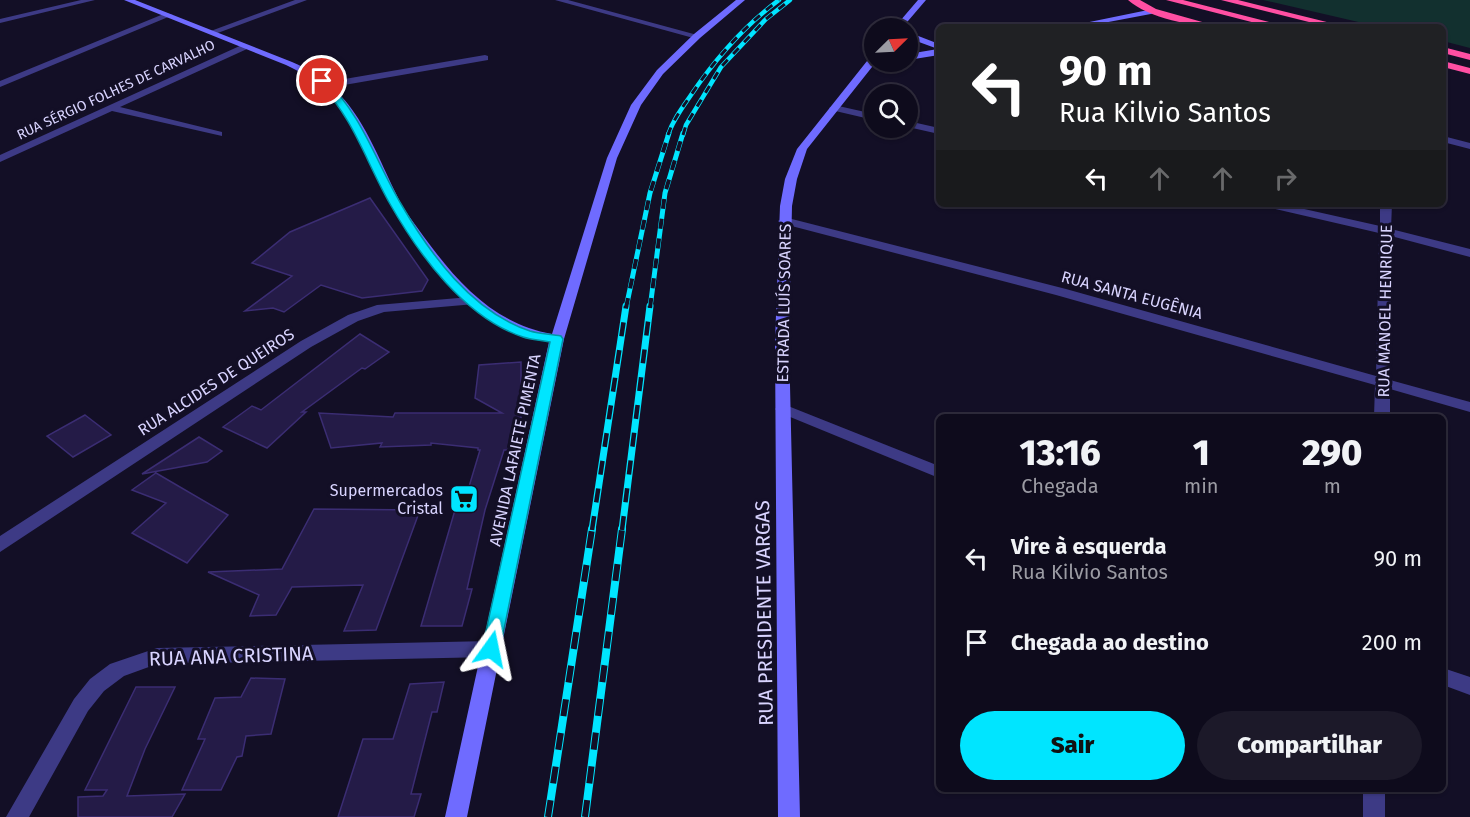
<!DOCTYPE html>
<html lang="pt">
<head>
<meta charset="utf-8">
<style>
  body { margin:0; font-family:"Fira Sans",sans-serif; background:#1c1929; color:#f1f3f6; height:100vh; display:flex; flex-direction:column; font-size:22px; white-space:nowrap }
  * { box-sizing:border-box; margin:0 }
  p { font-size:20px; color:#9b9ba3 }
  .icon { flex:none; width:33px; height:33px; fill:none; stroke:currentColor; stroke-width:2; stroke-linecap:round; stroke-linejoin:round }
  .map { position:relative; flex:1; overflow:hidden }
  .sheet { position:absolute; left:936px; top:414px; width:510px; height:378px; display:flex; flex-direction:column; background:#0e0b1c; border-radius:9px; box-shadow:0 2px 4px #0004,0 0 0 2px #2e2b3b }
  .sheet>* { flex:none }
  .hud { position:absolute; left:936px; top:24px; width:510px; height:183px; border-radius:9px; box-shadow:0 2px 4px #0004,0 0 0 2px #2e2b3b; background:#202124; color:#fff; overflow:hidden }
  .needle { width:39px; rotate:66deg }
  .fabs { position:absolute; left:864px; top:18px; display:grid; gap:12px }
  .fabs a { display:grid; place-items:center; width:54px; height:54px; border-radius:50%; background:#0e0b1c; box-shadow:0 2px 4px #0004,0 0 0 2px #2e2b3b; font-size:30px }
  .pin { position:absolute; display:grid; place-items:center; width:51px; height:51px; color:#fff; margin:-26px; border:3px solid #fff; border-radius:50%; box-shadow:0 2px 6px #0007 }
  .me { position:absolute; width:66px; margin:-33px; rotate:12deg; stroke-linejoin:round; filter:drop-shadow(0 0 4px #0008) }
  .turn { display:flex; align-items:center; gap:21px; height:126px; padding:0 24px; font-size:27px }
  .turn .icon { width:78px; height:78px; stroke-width:2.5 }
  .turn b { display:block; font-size:42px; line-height:51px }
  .lanes { display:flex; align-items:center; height:57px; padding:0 24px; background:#0003; justify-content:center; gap:30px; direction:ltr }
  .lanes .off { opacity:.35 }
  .eta { display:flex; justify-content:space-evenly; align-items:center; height:102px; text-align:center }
  .eta b { font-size:36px; font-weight:800; line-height:42px }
  .primary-button { display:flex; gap:12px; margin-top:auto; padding:12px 24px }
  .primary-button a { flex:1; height:69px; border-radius:36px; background:#00e5ff; color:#111; font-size:24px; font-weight:800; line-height:69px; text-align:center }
  .primary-button a+a { background:#1c1929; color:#f1f3f6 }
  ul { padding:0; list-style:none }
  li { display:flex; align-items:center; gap:18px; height:84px; padding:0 24px }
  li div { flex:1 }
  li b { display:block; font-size:22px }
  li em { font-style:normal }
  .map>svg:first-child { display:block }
  .green { fill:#12302f }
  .building { fill:#241b47; stroke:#3b2d73; stroke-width:1.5 }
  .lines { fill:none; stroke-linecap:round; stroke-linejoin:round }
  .minor { fill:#3d3a85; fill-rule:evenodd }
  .tertiary { fill:#3d3a85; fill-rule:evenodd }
  .secondary { fill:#6f6bff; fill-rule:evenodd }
  .motorway { fill:#ff4fa3; fill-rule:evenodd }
  .rail-far3-casing { stroke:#00e5ff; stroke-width:4.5 }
  .rail-far2-casing { stroke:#00e5ff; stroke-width:5 }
  .rail-far1-casing { stroke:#00e5ff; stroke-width:7 }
  .rail-casing { stroke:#00e5ff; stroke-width:8 }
  .rail-far3 { stroke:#130f26; stroke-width:3; stroke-dasharray:8; stroke-linecap:butt }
  .rail-far2 { stroke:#130f26; stroke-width:4; stroke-dasharray:10; stroke-linecap:butt }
  .rail-far1 { stroke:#130f26; stroke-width:4.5; stroke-dasharray:14; stroke-linecap:butt }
  .rail { stroke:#130f26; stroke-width:6; stroke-dasharray:17; stroke-linecap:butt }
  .route { fill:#00e5ff; stroke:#0095a6; stroke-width:1.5 }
  .labels { text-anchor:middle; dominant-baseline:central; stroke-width:6; stroke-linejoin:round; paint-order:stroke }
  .far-street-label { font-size:14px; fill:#d9d4ff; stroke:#130f26 }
  .street-label { font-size:16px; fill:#d9d4ff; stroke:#130f26 }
  .poi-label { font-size:16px; fill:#d9d4ff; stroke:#130f26; text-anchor:end }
  .near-street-label { font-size:20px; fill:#d9d4ff; stroke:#130f26 }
</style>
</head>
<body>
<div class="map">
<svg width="1470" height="817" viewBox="0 0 1470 817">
  <rect width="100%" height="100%" fill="#130f26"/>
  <path class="green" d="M 1263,0 L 1470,0 L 1470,48 L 1443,41 L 1443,27 L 1380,27 Z"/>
  <path class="building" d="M 370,198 L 428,280 L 422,291 L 362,298 L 321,285 L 284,312 L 273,308 L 245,311 L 292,276 L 252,263 L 290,232 Z
    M 360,334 L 389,352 L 365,369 L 362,368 L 302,412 L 306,412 L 267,448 L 223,427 L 252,406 L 261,410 Z
    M 521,362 L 521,427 L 515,450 L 504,450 L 485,510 L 467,589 L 472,589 L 462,626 L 421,626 L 455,510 L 462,510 L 480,450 L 478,450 L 478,448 L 431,443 L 431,445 L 380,447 L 382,443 L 331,448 L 319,413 L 393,417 L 395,413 L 502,413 L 475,398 L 479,365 Z
    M 85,415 L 111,435 L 73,457 L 47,436 Z
    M 199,437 L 222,451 L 207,462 L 142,474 Z
    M 156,473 L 228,515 L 187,563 L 132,533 L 166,503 L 132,490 Z
    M 314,509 L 420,510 L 376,630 L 344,631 L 363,585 L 292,587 L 276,615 L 250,616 L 259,595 L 208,572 L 282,569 Z
    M 251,678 L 285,679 L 271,734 L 246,736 L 242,756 L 237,757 L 221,790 L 182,790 L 205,739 L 198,739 L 215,698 L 241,697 Z
    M 444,682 L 437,712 L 432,712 L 411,794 L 421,794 L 414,817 L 338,817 L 363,739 L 393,739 L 410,684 Z
    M 136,687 L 175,687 L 145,749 L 127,796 L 185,794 L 172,817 L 78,817 L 78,797 L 103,796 L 107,790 L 85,790 Z"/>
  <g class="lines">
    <path class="minor" d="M 81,0 L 95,0 L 0,23 L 0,19 Z
      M 295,0 L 307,0 L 215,34 L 208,32 Z
      M 555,0 L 568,0 L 701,36 L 697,39 Z
      M 244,44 L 248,47 L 247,49 L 120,107 L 222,132 L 222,136 L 112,111 L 0,162 L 0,155 Z
      M 485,55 L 488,56 L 488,60 L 327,88 L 322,85 L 327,82 Z
      M 834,105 L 874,114 L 874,120 L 831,110 L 829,108 Z
      M 908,121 L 939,128 L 939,134 L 908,127 Z
      M 1443,136 L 1470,143 L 1470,149 L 1443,142 Z
      M 1261,204 L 1282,204 L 1380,226 L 1380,204 L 1392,204 L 1391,229 L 1470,249 L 1470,257 L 1391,236 L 1390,380 L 1470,402 L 1470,412 L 1390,389 L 1390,417 L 1374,417 L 1375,385 L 1056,295 L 780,223 L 778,221 L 784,217 L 1066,289 L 1376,376 L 1379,233 L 1267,207 Z
      M 470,297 L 477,301 L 475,304 L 384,312 L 358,321 L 311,347 L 0,552 L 0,536 L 301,341 L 348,315 L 377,305 Z
      M 491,641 L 498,643 L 501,649 L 498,655 L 491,657 L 157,664 L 124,676 L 104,691 L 88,711 L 29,817 L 6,817 L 74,699 L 90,679 L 110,664 L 157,648 Z
      M 1363,789 L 1385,789 L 1385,817 L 1363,817 Z"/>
    <path class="tertiary" d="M 166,13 L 173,15 L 0,87 L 0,81 Z
      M 783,404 L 939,466 L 939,478 L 778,412 L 775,409 L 778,406 Z
      M 1443,668 L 1470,677 L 1470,695 L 1443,685 Z"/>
    <path class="secondary" d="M 124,0 L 135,0 L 292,62 C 360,91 371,147 403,207 C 409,217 417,227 424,237 C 457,282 494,324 552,334 L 607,158 L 631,105 L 657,70 L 694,34 L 736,0 L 745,0 L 700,38 L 663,74 L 641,105 L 617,158 L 564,339 L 467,817 L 445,817 L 549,342 C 488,331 450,290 415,241 C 407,230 398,219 392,207 C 360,148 353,95 286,65 Z
      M 918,0 L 926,0 L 902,28 L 894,28 Z
      M 1153,9 L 1156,9 L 1156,13 L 1082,27 L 1065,27 Z
      M 908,32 L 939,44 L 939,55 L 908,60 L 908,54 L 938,49 L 908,38 Z
      M 874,55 L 876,62 L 807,149 L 797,179 L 792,206 L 789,342 L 800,817 L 778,817 L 775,342 L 780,206 L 785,179 L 797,149 L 871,56 Z"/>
    <path class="motorway" d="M 1128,0 L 1140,0 L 1156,9 L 1220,27 C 1194,27 1148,18 1128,0 Z
      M 1166,0 L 1183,0 L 1289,27 L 1271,27 Z
      M 1221,0 L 1238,0 L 1347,27 L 1329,27 Z
      M 1443,47 L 1470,54 L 1470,60 L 1443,53 Z
      M 1443,61 L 1470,68 L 1470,74 L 1443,67 Z"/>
    <g class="rail-far3-casing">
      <path id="rail-far3" d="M 668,135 C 673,120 682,108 691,95 C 716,58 744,26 779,0
        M 683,135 L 686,125 L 721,67 L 766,19 L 790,0"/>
    </g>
    <g class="rail-far2-casing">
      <path id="rail-far2" d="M 626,308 L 650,193 L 669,133
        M 650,308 L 665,193 L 683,133"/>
    </g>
    <g class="rail-far1-casing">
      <path id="rail-far1" d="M 592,530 L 626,306
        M 622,530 L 650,306"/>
    </g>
    <g class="rail-casing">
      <path id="rail" d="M 548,817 L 592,529
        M 585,817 L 622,529"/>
    </g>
    <use href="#rail-far3" class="rail-far3"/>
    <use href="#rail-far2" class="rail-far2"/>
    <use href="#rail-far1" class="rail-far1"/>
    <use href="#rail" class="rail"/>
  </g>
  <path class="route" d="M 319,79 L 325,79 C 363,117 375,160 401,204 C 430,254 472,312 530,331 C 540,334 551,334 561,336 L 563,339 L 500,649 L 497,654 L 491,656 L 485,654 L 482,649 L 550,342 C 541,340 532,340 523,337 C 465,318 419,255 390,204 C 366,162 354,119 319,83 Z"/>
  <defs>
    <g id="supermarket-square" transform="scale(1.5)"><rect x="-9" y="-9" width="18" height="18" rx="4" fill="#00e5ff" stroke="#130f26"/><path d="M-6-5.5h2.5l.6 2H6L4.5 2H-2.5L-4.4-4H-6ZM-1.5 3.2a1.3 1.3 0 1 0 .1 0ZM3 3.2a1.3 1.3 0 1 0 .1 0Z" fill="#111"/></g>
  </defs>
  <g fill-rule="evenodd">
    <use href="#supermarket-square" x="464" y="499"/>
  </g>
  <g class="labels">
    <g class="far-street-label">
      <text transform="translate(116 90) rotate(-25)">RUA SÉRGIO FOLHES DE CARVALHO</text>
    </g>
    <g class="street-label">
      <text transform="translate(1132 295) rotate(15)">RUA SANTA EUGÊNIA</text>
      <text transform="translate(784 303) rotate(-89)">ESTRADA LUÍS SOARES</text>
      <text transform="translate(1385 311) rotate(-89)">RUA MANOEL HENRIQUE</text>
      <text transform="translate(216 382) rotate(-33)">RUA ALCIDES DE QUEIROS</text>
      <text transform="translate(515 450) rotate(-78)">AVENIDA LAFAIETE PIMENTA</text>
    </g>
    <g class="poi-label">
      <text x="443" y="490">Supermercados<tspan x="443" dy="18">Cristal</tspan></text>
    </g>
    <g class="near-street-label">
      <text transform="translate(764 613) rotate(-91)">RUA PRESIDENTE VARGAS</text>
      <text transform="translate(231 656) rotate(-2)">RUA ANA CRISTINA</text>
    </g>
  </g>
</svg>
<div class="fabs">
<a><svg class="needle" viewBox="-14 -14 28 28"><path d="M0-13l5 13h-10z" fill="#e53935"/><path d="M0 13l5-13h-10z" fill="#9b9ba3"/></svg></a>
<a><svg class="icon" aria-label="search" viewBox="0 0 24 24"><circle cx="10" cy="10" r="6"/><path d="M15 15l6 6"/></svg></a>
</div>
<div class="pin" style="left:322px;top:81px;background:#d93025"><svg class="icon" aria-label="arrive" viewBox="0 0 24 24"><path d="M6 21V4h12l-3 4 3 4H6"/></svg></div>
<svg class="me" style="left:491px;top:649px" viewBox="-20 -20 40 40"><path d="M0-17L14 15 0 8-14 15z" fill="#00e5ff" stroke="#fff" stroke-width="4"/></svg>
<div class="hud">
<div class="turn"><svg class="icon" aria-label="left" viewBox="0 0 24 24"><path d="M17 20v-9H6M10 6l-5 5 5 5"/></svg><div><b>90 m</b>Rua Kilvio Santos</div></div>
<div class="lanes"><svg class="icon" aria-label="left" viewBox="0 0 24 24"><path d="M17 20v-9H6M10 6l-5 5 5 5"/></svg><svg class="icon off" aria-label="ahead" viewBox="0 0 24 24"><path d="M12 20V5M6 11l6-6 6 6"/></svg><svg class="icon off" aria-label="ahead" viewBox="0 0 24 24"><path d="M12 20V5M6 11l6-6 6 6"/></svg><svg class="icon off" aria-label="right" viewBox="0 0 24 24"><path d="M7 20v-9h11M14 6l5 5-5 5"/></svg></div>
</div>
<section class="sheet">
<div class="eta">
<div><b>13:16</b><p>Chegada</p></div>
<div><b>1</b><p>min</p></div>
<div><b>290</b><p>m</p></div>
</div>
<ul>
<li><svg class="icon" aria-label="left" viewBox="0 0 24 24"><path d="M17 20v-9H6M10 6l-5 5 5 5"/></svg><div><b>Vire à esquerda</b><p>Rua Kilvio Santos</p></div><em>90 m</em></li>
<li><svg class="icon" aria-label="arrive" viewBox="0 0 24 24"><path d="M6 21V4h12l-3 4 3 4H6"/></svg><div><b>Chegada ao destino</b></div><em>200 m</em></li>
</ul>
<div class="primary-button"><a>Sair</a><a>Compartilhar</a></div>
</section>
</div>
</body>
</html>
